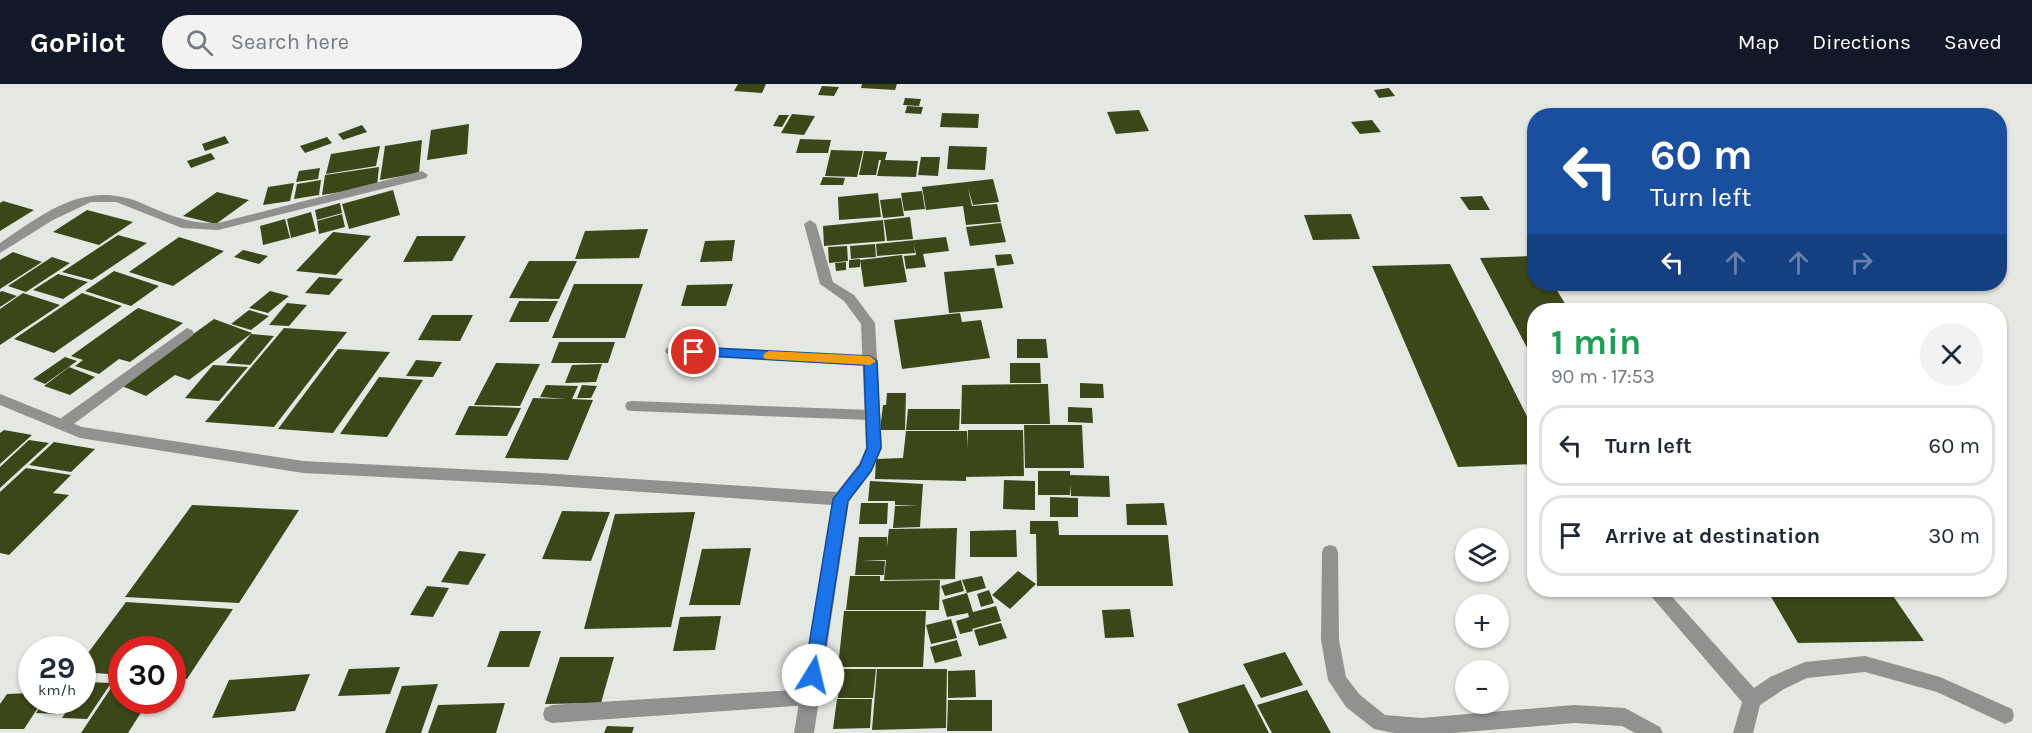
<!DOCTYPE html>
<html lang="en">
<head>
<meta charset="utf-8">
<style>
  body { margin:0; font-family:Karla,sans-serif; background:#f2f2f3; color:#1f2937; height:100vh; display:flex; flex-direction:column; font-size:22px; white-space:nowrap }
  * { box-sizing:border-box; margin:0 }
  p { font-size:20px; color:#747a83 }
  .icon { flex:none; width:33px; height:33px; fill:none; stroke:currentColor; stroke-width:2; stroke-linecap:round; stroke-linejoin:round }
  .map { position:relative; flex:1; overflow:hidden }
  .sheet { position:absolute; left:1527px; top:219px; width:480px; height:294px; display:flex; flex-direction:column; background:#fff; border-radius:24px; box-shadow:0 2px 4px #0004 }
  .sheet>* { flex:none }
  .top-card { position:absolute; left:1527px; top:24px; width:480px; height:183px; border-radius:24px; box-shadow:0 2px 4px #0004; background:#1a4fa0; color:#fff; overflow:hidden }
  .fabs { position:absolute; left:1455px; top:444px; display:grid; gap:12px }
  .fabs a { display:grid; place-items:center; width:54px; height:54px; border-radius:50%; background:#fff; box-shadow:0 2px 4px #0004; font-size:30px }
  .speed { position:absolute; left:18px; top:552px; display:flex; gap:12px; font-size:30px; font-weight:700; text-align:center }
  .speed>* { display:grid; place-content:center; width:78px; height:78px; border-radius:50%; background:#fff; box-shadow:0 2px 4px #0004; line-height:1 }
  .speed small { font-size:15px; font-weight:400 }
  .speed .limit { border:9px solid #d22; background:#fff; color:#111 }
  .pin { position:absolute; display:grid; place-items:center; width:51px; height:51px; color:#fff; margin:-26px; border:3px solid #fff; border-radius:50%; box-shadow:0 2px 6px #0007 }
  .me { position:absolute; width:66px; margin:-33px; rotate:9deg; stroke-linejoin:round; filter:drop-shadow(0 0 4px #0008) }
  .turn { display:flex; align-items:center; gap:21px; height:126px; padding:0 24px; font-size:27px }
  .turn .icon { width:78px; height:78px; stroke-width:2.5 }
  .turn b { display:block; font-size:42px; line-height:51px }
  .lanes { display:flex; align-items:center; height:57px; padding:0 24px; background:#0003; justify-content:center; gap:30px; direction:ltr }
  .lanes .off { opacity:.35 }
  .round { display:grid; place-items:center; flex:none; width:63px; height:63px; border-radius:32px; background:#f2f2f3 }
  .head { display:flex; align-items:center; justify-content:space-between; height:102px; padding:0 24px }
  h1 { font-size:36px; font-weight:700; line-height:45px; color:#1e9e55 }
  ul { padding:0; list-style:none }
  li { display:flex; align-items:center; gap:18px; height:81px; margin:0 12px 9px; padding:0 12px; border:3px solid #e0e1e3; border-radius:24px }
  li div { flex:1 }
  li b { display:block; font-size:22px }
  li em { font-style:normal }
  header { display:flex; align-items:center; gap:36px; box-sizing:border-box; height:84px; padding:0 30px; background:#111827; color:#fff }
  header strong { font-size:28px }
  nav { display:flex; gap:33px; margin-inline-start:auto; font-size:21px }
  .search { width:420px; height:54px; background:#f2f2f3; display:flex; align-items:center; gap:15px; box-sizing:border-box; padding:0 21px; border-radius:33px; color:#747a83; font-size:22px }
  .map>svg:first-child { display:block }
  .building { fill:#3b4719 }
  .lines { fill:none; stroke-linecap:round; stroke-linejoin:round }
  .service { fill:#919290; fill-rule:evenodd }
  .minor { fill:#919290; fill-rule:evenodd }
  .route { fill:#1a73e8; stroke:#114b97; stroke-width:1.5 }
  .slow { fill:#f59e0b }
</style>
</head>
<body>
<header>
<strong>GoPilot</strong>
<div class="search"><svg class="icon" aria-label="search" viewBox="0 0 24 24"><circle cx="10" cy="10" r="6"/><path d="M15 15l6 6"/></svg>Search here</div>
<nav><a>Map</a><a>Directions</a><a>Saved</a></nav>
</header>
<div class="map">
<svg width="2032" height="649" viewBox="0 0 2032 649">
  <rect width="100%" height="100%" fill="#e5e7e2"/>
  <path class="building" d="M 738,0 L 766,0 L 762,9 L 734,7 Z
    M 862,0 L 897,0 L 895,6 L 861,4 Z
    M 822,2 L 839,3 L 834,12 L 818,11 Z
    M 1389,4 L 1395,12 L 1379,14 L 1374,6 Z
    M 905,14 L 921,15 L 919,22 L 903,21 Z
    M 907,22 L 923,23 L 921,30 L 905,29 Z
    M 1139,26 L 1149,47 L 1116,50 L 1107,28 Z
    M 942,29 L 979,30 L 978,44 L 940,43 Z
    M 792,30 L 815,32 L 804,51 L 781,49 Z
    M 779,31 L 789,31 L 782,43 L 773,42 Z
    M 1372,36 L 1381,48 L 1360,50 L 1351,38 Z
    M 469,40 L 467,70 L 427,76 L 431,46 Z
    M 362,41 L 367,48 L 343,56 L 338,50 Z
    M 225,52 L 229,59 L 205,67 L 202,60 Z
    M 327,53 L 332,59 L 305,69 L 300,62 Z
    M 800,55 L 831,56 L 828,69 L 796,69 Z
    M 422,56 L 419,89 L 380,96 L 385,62 Z
    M 380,62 L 376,82 L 326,90 L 331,70 Z
    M 949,62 L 987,63 L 985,86 L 947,85 Z
    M 831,66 L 863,67 L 857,93 L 825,92 Z
    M 864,67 L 887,68 L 885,76 L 918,77 L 916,93 L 877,92 L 881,76 L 879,76 L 876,91 L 859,91 Z
    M 211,69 L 215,75 L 191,84 L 187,77 Z
    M 921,73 L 940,73 L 938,92 L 918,91 Z
    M 379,83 L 377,102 L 322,111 L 325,91 Z
    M 320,84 L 318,95 L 296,98 L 299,87 Z
    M 823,93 L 845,94 L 843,101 L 820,101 Z
    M 993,95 L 999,118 L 973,121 L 968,104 L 972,122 L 997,120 L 1001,138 L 966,141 L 963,122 L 926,126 L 922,103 Z
    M 321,96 L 319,111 L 294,115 L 297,100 Z
    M 294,99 L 290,117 L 263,121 L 268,103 Z
    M 393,106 L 400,131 L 349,145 L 342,120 Z
    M 922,107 L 925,125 L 904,127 L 901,109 Z
    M 217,108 L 249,116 L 216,140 L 183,132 Z
    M 878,109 L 881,133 L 839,136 L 838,113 Z
    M 1482,112 L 1490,126 L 1469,126 L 1460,113 Z
    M 901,114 L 904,132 L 883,134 L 880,116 Z
    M 3,117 L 34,126 L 0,147 L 0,119 Z
    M 340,119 L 342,129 L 317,136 L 315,126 Z
    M 87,126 L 133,138 L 99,161 L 53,148 Z
    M 311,128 L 316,147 L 291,154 L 287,135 Z
    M 342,130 L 345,143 L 319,150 L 317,137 Z
    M 1351,130 L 1360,155 L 1313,156 L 1304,131 Z
    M 910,133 L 913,155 L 887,157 L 884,136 Z
    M 285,135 L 290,154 L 263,161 L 260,142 Z
    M 883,136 L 885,157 L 824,162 L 823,142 Z
    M 1001,139 L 1006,158 L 970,162 L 966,143 Z
    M 648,145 L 639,174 L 575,175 L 585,147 Z
    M 333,148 L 371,152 L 336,191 L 296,187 Z
    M 118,151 L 147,159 L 92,196 L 62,188 Z
    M 417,152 L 466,152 L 452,177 L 403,178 Z
    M 179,153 L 224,167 L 173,202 L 129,188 Z
    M 946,153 L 949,167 L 923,170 L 926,183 L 906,185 L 904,172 L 916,171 L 914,160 L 915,169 L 877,172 L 876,160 Z
    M 735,156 L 732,177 L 700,178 L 705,157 Z
    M 875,160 L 876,173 L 860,174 L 860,171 L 860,174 L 851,175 L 850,162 Z
    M 847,162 L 848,177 L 829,179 L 828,163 Z
    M 243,166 L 268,172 L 259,180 L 234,173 Z
    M 13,168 L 42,178 L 0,205 L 0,176 Z
    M 1011,170 L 1014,180 L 997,182 L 995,171 Z
    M 902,171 L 907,198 L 864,203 L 860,176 Z
    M 1534,172 L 1534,200 L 1553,200 L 1569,226 L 1534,226 L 1534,277 L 1480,174 Z
    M 52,173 L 70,179 L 26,208 L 8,202 Z
    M 860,175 L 860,183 L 849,184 L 849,176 Z
    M 529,177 L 577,177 L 559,215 L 509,214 Z
    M 846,178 L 846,186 L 836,187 L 835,179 Z
    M 1450,180 L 1534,346 L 1534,380 L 1458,383 L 1372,182 Z
    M 994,184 L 1003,224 L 949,229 L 944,188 Z
    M 114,187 L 159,202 L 131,222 L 85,207 Z
    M 58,190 L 88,198 L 63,215 L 33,206 Z
    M 319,193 L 343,195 L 329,211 L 305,209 Z
    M 574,200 L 643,200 L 625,254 L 552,254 Z
    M 733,200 L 726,222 L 681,222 L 687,201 Z
    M 2,207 L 17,212 L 0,223 L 0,208 Z
    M 270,207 L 289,212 L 268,229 L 249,224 Z
    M 23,209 L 60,221 L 0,261 L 0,225 Z
    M 82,209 L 122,222 L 54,269 L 14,255 Z
    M 519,217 L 558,217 L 548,238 L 509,238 Z
    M 287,219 L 307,221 L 289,242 L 269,241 Z
    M 138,224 L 183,239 L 130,278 L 119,275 L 99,290 L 75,282 L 83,276 L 71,272 Z
    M 249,226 L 269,232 L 251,246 L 231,240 Z
    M 960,229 L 962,238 L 981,236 L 990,274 L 902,285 L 894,236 Z
    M 432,231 L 473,231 L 460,257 L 418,256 Z
    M 214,235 L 252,249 L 189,296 L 175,291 L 146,312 L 122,302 Z
    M 284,244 L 347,248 L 274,343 L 205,338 Z
    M 251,250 L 274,252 L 250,281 L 226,279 Z
    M 1017,255 L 1046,255 L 1048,274 L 1017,274 Z
    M 559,258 L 615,258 L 608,279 L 551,279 Z
    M 338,265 L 390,268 L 333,349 L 278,345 Z
    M 65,273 L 77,277 L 45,300 L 33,295 Z
    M 416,276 L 442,278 L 433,293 L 406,292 Z
    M 496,279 L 540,280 L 520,322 L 474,321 Z
    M 1010,279 L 1040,279 L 1041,299 L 1010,299 Z
    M 602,280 L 596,298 L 565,299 L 572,281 Z
    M 213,281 L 248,283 L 219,317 L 185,314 Z
    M 69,283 L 95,293 L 70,311 L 44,302 Z
    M 379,293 L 423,296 L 387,353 L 340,350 Z
    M 1080,299 L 1103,300 L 1104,314 L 1080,314 Z
    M 1048,300 L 1050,340 L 961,340 L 962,301 Z
    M 546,301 L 578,302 L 572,315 L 593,316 L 568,376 L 505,374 L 533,314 L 567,315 L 540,313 Z
    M 582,301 L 597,302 L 591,314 L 577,314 Z
    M 887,309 L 906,309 L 905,346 L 880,346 L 883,321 L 886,321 Z
    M 469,322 L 521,324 L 507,352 L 455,351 Z
    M 1068,323 L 1092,324 L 1093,339 L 1068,338 Z
    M 908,325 L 960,325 L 959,346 L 906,346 Z
    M 1024,341 L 1082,341 L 1084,384 L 1025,384 Z
    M 4,346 L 32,351 L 0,380 L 0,349 Z
    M 968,346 L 1023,346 L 1024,392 L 966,393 L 966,397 L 875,395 L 876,375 L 903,374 L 906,347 L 967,347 L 967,364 Z
    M 29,356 L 49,359 L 0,404 L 0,383 Z
    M 54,358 L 95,365 L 71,388 L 29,381 Z
    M 26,384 L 71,391 L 53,409 L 69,411 L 9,471 L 0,469 L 0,408 Z
    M 1038,387 L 1070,387 L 1070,391 L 1109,392 L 1110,413 L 1071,412 L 1071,401 L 1070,411 L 1038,411 Z
    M 1004,396 L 1035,397 L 1035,426 L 1003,425 Z
    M 870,397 L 923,400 L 920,443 L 893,444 L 895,422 L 919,421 L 895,421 L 895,417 L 868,417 Z
    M 1050,413 L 1078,414 L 1078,433 L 1050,433 Z
    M 861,419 L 888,419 L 887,440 L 859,440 Z
    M 1164,419 L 1167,441 L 1127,441 L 1126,420 Z
    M 192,421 L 299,426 L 239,519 L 125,513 Z
    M 562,427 L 610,428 L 591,477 L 542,475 Z
    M 695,428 L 671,543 L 584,545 L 615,430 Z
    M 1030,437 L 1058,437 L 1059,451 L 1168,451 L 1173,502 L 1037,502 L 1036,450 L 1030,450 Z
    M 957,444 L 955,495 L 884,496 L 886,476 L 862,476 L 885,477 L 884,491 L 855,491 L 859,453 L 887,453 L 887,462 L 889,445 Z
    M 1016,446 L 1017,473 L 970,473 L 970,447 Z
    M 751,464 L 740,521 L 689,521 L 702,465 Z
    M 459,467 L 486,470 L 468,501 L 441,498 Z
    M 1018,487 L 1036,500 L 1010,525 L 992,511 Z
    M 850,492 L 880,492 L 880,497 L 940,496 L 939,526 L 846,526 Z
    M 982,492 L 986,504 L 967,509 L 962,496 Z
    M 961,496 L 964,507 L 945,512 L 941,502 Z
    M 427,502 L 449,504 L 433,533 L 410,531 Z
    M 989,506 L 994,519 L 981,523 L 977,510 Z
    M 1767,506 L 1889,506 L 1924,557 L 1798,559 Z
    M 967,509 L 973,528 L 996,522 L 1001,537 L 972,545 L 973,547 L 960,550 L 956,537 L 969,533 L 968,529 L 947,533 L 942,516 Z
    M 126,518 L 233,525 L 187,595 L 172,594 L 172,566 L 122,566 L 122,591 L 82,588 L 82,577 Z
    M 1130,525 L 1134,553 L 1105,554 L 1102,526 Z
    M 844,527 L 926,527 L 923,583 L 838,583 Z
    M 721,532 L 715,566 L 673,567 L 680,533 Z
    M 951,535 L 957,554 L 931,560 L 926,541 Z
    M 1001,539 L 1007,554 L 979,562 L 974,546 Z
    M 500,547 L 541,547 L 529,583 L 487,583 Z
    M 957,556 L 962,572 L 935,579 L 930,563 Z
    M 1285,568 L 1303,601 L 1261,614 L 1243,580 Z
    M 560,573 L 614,573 L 601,619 L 545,620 Z
    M 400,583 L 390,610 L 338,612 L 349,585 Z
    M 840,585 L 876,585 L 873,614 L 838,614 Z
    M 877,585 L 947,585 L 946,644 L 872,646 Z
    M 975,586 L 976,613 L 948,614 L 948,587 Z
    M 310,590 L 295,627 L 212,634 L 229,596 Z
    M 87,598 L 111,599 L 87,635 L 62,634 L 74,616 L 82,616 L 82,604 Z
    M 438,600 L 421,649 L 385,649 L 402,602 Z
    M 1244,600 L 1269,649 L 1189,649 L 1177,620 Z
    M 113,601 L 122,601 L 122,616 L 149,616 L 128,649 L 81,649 Z
    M 1307,606 L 1331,649 L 1272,649 L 1257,621 Z
    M 32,609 L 32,616 L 43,616 L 24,645 L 0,645 L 0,620 L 7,610 Z
    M 837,615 L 872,615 L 870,644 L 833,645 Z
    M 45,616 L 69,616 L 59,630 L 36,629 Z
    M 948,616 L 992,616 L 992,647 L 947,647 Z
    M 505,619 L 496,649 L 428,649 L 438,621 Z
    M 607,642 L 634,643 L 632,649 L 604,649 Z"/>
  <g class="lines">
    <path class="service" d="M 187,244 L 192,246 L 194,249 L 192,252 L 67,345 L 57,345 L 54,341 L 57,337 Z
      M 672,262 L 870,272 L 877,277 L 870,282 L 667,270 L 665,267 L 667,264 Z
      M 632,317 L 872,326 L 877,327 L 880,331 L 877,335 L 872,336 L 632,327 L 627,326 L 625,322 L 627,318 Z
      M 1330,461 L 1336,463 L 1338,468 L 1339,556 L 1346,593 L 1360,611 L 1385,631 L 1421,634 L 1574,621 L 1625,624 L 1660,643 L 1663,649 L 1635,649 L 1622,642 L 1574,639 L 1453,649 L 1394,649 L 1374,645 L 1346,623 L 1328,596 L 1321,556 L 1322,468 L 1324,463 Z
      M 1648,506 L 1666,506 L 1754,604 L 1770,593 L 1805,578 L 1865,572 L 1940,593 L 2012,625 L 2014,631 L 2012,637 L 2005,640 L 1937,608 L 1865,588 L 1807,594 L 1784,605 L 1760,621 L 1753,649 L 1733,649 L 1742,618 L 1650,511 Z
      M 809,605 L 816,607 L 818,613 L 816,619 L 809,621 L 552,639 L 545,636 L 543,630 L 545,624 L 552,621 Z"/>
    <path class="minor" d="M 422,87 L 428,91 L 426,94 L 218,146 L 182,144 L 116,118 L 91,118 L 53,136 L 0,169 L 0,159 C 43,130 84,96 139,118 C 166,130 188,140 218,139 Z
      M 810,136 L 816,140 L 833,198 L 854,211 L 875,239 L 882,364 L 872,387 L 849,417 L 814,649 L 794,649 L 832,421 L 540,401 L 303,389 L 80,354 L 0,321 L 0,310 L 82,343 L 303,377 L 540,389 L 837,408 L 859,380 L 866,364 L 861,240 L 844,217 L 820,200 L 804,140 Z"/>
  </g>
  <path class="route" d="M 694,263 L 870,272 L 877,277 L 881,364 L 871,387 L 848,417 L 821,591 L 819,596 L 813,598 L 807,596 L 804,591 L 833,415 L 860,381 L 867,364 L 864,281 L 689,271 L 687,268 L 689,265 Z"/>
  <path class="slow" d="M 769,267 L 870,272 L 876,277 L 870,281 L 765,275 L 763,272 L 765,269 Z"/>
</svg>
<div class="fabs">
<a><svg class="icon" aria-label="layers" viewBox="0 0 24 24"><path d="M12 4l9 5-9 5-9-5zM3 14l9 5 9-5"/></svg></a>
<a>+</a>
<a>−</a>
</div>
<div class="speed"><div>29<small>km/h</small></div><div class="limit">30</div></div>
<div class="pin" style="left:694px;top:268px;background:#d93025"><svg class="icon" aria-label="arrive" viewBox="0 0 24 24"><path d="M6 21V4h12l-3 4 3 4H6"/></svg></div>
<svg class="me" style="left:813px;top:591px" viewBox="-20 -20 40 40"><circle r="19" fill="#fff"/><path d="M0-13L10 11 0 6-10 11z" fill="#1a73e8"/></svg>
<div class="top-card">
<div class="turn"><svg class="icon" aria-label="left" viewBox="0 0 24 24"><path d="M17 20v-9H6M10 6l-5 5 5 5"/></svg><div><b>60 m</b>Turn left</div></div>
<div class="lanes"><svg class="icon" aria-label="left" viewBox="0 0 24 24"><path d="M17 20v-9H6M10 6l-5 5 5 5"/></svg><svg class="icon off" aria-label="ahead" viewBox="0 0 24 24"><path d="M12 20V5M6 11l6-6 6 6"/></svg><svg class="icon off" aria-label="ahead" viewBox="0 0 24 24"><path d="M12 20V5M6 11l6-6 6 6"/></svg><svg class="icon off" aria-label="right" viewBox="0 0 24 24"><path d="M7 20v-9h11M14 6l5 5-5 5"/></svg></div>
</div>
<section class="sheet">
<div class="head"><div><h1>1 min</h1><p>90 m · 17:53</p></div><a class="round"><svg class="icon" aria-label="close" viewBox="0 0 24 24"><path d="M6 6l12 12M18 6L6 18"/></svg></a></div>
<ul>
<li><svg class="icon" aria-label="left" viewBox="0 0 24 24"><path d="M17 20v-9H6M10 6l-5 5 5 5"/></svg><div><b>Turn left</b></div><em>60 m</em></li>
<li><svg class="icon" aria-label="arrive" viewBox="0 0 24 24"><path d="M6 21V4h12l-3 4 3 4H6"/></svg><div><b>Arrive at destination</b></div><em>30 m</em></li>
</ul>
</section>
</div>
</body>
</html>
